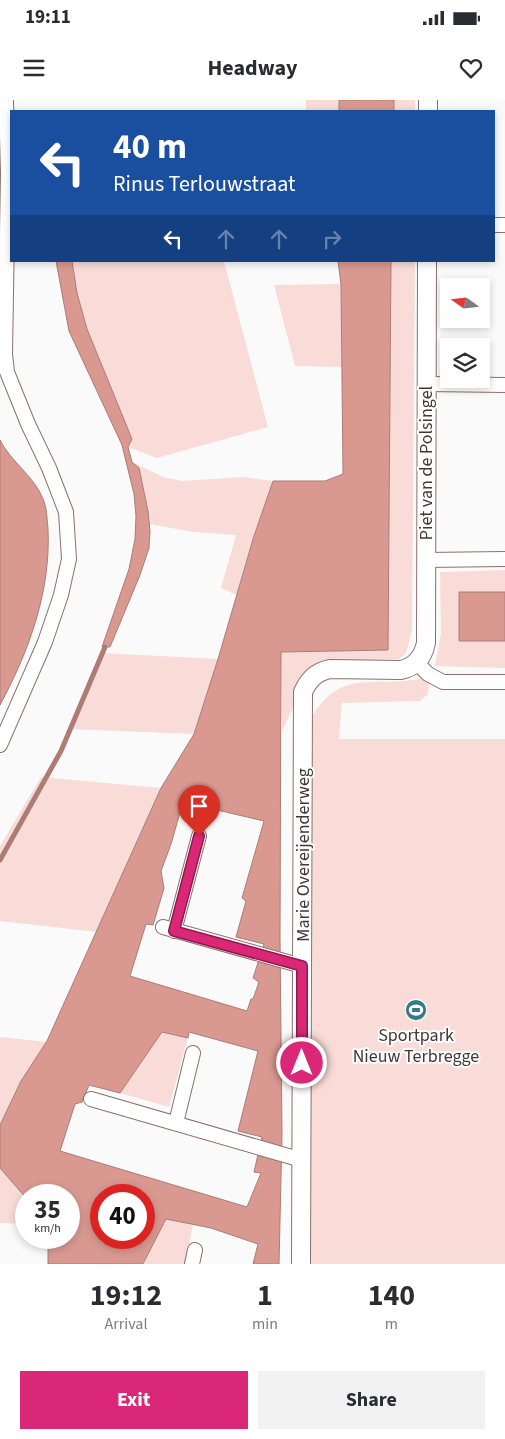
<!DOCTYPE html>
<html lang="en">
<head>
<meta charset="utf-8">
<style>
  body { margin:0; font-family:"Source Sans 3",sans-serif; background:#f2f2f3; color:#2b2b33; height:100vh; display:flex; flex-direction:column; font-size:19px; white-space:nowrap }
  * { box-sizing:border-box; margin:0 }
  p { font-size:16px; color:#7c7c81 }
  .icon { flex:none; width:28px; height:28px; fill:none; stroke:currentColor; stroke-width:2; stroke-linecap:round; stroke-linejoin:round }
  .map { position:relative; height:1164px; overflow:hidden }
  .drawer { display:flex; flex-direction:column; background:#fff; flex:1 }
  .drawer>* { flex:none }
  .hud { position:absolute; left:10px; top:10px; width:485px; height:152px; border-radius:0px; box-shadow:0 2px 8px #0003; background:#1a4fa0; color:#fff; overflow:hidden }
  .needle { width:32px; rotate:285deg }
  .controls { position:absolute; left:440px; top:178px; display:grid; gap:10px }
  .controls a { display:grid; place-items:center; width:50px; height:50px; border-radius:0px; background:#fff; box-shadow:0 2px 8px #0003; font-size:25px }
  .speed { position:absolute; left:15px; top:1084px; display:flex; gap:10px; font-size:25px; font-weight:700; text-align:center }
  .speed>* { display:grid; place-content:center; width:65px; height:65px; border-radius:50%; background:#fff; box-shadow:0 2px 8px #0003; line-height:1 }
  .speed small { font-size:12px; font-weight:400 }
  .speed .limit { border:8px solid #d22; background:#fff; color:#111 }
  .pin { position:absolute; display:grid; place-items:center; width:42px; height:42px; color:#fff; margin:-51px -21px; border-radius:50% 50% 50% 0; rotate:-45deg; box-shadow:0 0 5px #0007 }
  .pin .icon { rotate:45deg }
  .me { position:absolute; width:55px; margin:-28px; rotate:0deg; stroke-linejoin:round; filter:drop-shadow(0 0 4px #0008) }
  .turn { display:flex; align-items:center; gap:18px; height:105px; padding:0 20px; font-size:22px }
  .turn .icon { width:65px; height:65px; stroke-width:2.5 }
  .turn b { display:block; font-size:35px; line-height:42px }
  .lanes { display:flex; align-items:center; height:48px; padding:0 20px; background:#0003; justify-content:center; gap:25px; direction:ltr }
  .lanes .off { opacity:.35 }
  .eta { display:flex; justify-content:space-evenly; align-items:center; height:85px; text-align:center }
  .eta b { font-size:30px; font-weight:700; line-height:35px }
  .primary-button { display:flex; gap:10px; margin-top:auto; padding:10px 20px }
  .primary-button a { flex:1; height:58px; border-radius:0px; background:#db2777; color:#fff; font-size:20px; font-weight:700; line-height:58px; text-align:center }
  .primary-button a+a { background:#f2f2f3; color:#2b2b33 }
  .status { display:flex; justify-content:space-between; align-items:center; height:35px; padding:0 25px; background:#fff; direction:ltr }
  .status svg { height:14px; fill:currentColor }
  header { display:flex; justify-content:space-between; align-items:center; height:65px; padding:0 20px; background:#fff; font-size:22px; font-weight:700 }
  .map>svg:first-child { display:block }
  .green { fill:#f9dcd8 }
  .water { fill:#d99991; stroke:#ac7c75; fill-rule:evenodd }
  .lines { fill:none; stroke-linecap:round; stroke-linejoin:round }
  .stream { stroke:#ac7c75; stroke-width:5 }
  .minor-casing { stroke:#8c706c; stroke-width:16 }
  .tertiary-casing { stroke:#8c706c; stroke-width:20 }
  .minor { stroke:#fff; stroke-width:14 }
  .tertiary { stroke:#fff; stroke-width:18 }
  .route-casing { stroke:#8e194d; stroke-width:12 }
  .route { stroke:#db2777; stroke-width:9 }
  .labels { text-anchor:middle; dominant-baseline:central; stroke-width:4; stroke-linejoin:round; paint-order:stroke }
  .street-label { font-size:18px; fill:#433735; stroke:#fff }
  .poi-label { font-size:18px; fill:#433735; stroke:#fff }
</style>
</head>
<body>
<div class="status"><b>19:11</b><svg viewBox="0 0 49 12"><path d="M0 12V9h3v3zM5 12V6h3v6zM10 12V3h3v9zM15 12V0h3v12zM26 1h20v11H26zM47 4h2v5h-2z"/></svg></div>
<header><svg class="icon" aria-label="menu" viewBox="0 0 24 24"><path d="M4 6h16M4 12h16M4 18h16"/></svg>Headway<svg class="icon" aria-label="heart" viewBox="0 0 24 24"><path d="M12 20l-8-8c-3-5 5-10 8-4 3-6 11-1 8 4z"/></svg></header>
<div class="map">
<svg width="505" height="1164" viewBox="0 0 505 1164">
  <rect width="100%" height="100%" fill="#fafafa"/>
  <path class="green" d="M 306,0 L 339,0 L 339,11 L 306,11 Z
    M 394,0 L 415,0 L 415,11 L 394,11 Z
    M 72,161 L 224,161 L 268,327 L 157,358 L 128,347 L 132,339 L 87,229 L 77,193 Z
    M 391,161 L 415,161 L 412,530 L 406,553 L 399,559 L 347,561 L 302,589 L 282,631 L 281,552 L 388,550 Z
    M 341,184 L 341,267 L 295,266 L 274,185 Z
    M 132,362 L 163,377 L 182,381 L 244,377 L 273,381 L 237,495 L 221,488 L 236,435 L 193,432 L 150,424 L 148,411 Z
    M 505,470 L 505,492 L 459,492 L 459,541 L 505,541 L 505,568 L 435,566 L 441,533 L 440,472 Z
    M 102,553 L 218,559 L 194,634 L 69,629 Z
    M 430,576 L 428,594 L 420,601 L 342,603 L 339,639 L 505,639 L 505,1164 L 306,1164 L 307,625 C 342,560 376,593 430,576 Z
    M 41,677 L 161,688 L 97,832 L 0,821 L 0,746 Z
    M 162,932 L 188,938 L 169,1007 L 120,993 Z
    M 0,937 L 47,942 L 21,981 L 0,1025 Z
    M 0,1068 L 26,1098 L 26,1124 L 0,1123 Z
    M 166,1119 L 193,1125 L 185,1164 L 144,1164 Z"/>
  <path class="water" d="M 339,0 L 394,0 L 394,11 L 339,11 Z
    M 56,161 L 72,161 L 77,193 L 87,229 L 132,339 L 128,347 L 132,362 L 139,368 L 148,411 L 150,431 L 149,448 L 140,475 L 110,547 L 102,547 L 129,469 L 135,439 L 136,416 L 134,394 L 122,345 L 69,231 Z
    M 338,161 L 391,161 L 388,550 L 281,552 L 280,837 L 282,1034 L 279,1164 L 253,1164 L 258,1144 L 211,1128 L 166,1119 L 143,1164 L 48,1164 L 48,1138 L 69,1138 L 69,1095 L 26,1095 L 26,1098 L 0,1068 L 0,1025 L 21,981 L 47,941 L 161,688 L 194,634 L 218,559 L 254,436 L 273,381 L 325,381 L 343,374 L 341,184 ZM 183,702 L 264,721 L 242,798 L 246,801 L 236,837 L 264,844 L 253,878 L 259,882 L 253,899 L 251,899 L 247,911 L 130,876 L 146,824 L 153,825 L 164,788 L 161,771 L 171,744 ZM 162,932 L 188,938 L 189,932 L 258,951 L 238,1031 L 262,1037 L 254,1072 L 261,1073 L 247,1107 L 60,1051 L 75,1004 L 82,1002 L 89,985 L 120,993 ZM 101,1095 L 144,1095 L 144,1138 L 101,1138 Z
    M 0,340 C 10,361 35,377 43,399 C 47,408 47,419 48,429 C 51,491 29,551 0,605 Z
    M 459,492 L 505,492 L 505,541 L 459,541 Z"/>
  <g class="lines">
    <path class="stream" d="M 0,760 L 61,651 L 105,547"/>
    <g class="minor-casing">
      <path id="minor" d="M 494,125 L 505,125
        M 427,284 L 505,285
        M 426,460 L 505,459
        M 416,562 L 428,574 L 443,582 L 505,582
        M 0,645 L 45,542 L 61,495 L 69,459 L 66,412 L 49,368 L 28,324 L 7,272 L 5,254 L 8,73 L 6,0
        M 163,827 L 302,866
        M 174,831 L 199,736
        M 91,999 L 302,1060
        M 176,1023 L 193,953
        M 192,1164 L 195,1150"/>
    </g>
    <g class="tertiary-casing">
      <path id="tertiary" d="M 428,11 L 428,0
        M 301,1164 L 303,592 C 309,579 316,572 330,569 L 401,570 C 415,567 423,557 426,543 L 427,161"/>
    </g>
    <use href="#minor" class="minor"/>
    <use href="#tertiary" class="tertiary"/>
  </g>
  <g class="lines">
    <g class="route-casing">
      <path id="route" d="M 199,736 L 174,831 L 302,866 L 302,963"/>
    </g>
    <use href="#route" class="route"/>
  </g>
  <defs>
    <g id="stadium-disc" transform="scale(1.125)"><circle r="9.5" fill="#357b87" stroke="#fff"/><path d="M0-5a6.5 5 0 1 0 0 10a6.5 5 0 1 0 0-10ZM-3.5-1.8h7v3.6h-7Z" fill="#fff"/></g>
  </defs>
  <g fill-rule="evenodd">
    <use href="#stadium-disc" x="416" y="910"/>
  </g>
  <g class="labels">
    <g class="street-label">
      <text transform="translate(426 363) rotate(-90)">Piet van de Polsingel</text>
      <text transform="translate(303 755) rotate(-90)">Marie Overeijenderweg</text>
    </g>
    <g class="poi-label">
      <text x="416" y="935">Sportpark<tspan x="416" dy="21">Nieuw Terbregge</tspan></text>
    </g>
  </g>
</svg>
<div class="controls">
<a><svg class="needle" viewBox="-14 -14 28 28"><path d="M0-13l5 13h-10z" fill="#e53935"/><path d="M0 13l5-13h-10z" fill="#7c7c81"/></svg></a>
<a><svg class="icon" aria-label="layers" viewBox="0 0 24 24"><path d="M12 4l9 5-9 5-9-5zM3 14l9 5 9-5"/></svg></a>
</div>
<div class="speed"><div>35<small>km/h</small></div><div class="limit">40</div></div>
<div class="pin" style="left:199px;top:736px;background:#d93025"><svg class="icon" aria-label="arrive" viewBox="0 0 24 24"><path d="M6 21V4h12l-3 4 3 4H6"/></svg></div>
<svg class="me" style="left:302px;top:963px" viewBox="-20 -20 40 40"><circle r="17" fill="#db2777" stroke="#fff" stroke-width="3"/><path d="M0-11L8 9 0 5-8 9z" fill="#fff"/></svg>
<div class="hud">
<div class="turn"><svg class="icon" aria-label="left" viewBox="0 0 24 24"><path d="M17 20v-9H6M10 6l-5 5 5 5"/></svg><div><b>40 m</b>Rinus Terlouwstraat</div></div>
<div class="lanes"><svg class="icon" aria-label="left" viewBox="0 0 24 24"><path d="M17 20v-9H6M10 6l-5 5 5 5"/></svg><svg class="icon off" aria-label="ahead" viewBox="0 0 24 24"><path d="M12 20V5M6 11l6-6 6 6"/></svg><svg class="icon off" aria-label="ahead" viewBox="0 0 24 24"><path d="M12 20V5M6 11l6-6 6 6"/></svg><svg class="icon off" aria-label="right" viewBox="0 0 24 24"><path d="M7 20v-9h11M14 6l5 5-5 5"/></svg></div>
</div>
</div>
<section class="drawer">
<div class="eta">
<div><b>19:12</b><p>Arrival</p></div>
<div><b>1</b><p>min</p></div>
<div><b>140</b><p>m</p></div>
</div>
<div class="primary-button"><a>Exit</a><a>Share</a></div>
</section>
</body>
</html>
